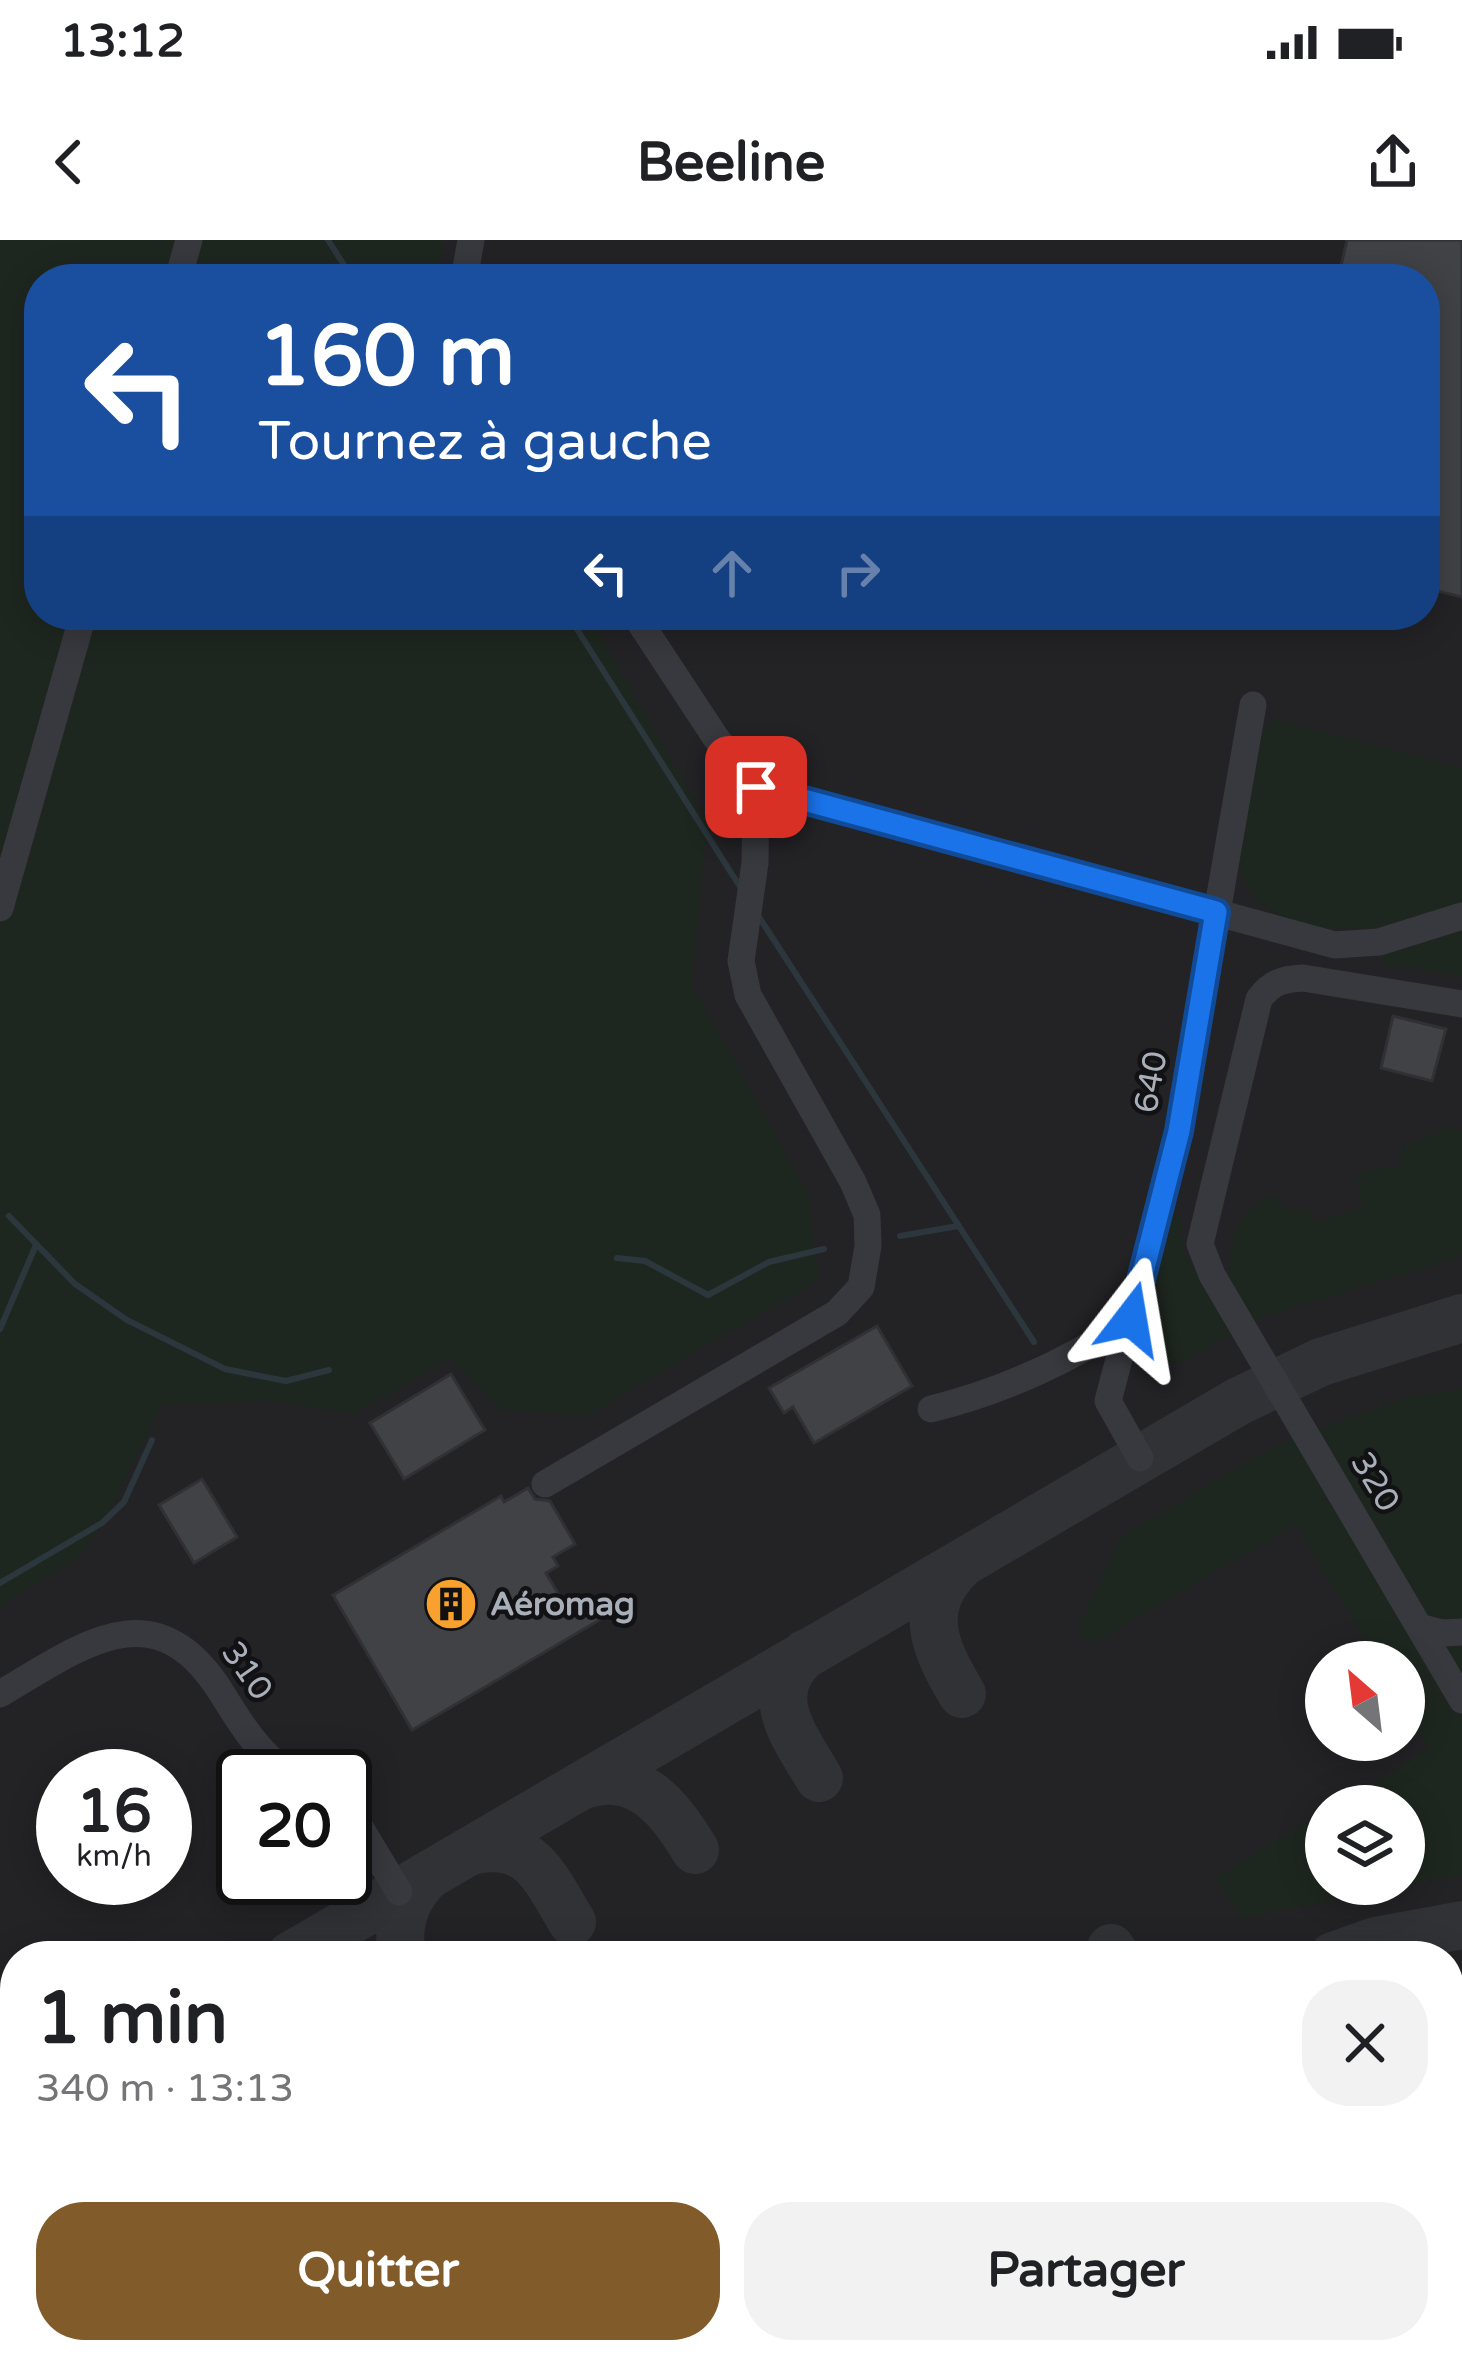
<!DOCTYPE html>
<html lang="fr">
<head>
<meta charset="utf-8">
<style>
  body { margin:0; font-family:"Varela Round",sans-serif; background:#f2f2f2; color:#202124; height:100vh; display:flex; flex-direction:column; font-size:45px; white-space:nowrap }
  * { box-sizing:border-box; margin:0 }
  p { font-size:39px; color:#757577 }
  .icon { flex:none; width:66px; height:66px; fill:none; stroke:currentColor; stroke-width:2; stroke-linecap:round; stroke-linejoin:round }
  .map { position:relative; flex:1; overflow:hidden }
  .side { position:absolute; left:0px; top:1701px; width:1464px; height:423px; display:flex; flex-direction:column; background:#fff; border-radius:48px 48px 0 0; box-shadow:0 6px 30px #0003 }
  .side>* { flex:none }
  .guide { position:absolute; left:24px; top:24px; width:1416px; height:366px; border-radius:48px; box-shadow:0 6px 30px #0003; background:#1a4fa0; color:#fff; overflow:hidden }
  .needle { width:78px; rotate:332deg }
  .controls { position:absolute; left:1305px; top:1401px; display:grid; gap:24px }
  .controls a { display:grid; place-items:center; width:120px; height:120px; border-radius:50%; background:#fff; box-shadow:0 6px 30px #0003; font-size:60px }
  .speed { position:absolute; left:36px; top:1509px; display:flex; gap:24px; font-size:60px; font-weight:700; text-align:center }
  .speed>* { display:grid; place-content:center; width:156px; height:156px; border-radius:50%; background:#fff; box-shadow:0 6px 30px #0003; line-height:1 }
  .speed small { font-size:30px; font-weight:400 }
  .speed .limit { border:6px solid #111; border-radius:18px; background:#fff; color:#111 }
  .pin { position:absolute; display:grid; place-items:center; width:102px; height:102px; color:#fff; margin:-51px; border-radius:24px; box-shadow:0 6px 18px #0006 }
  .me { position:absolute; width:132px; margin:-66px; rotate:14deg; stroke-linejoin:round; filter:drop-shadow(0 0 9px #0008) }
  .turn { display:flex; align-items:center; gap:42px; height:252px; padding:0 36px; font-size:54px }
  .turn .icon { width:156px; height:156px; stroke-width:2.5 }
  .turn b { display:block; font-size:84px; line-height:102px }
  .lanes { display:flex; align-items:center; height:114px; padding:0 36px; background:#0003; justify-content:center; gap:60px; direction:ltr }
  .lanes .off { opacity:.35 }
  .round { display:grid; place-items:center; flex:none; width:126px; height:126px; border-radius:48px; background:#f2f2f2 }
  .headline { display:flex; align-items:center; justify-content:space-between; height:204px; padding:0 36px }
  h1 { font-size:72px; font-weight:800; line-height:90px }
  .action { display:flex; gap:24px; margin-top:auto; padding:24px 36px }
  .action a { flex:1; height:138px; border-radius:48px; background:#815b29; color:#fff; font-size:48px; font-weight:800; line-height:138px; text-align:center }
  .action a+a { background:#f2f2f2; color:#202124 }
  .status { display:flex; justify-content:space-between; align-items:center; height:84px; padding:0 60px; background:#fff; direction:ltr }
  .status svg { height:33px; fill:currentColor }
  header { display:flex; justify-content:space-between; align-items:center; height:156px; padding:0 36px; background:#fff; font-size:54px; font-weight:800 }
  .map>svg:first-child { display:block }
  .built { fill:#232326; fill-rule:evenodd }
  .green { fill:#1e271f }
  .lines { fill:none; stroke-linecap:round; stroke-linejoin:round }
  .stream { stroke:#2c373d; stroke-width:6 }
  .taxiway { stroke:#303236; stroke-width:48 }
  .building { fill:#414246; stroke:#313135; stroke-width:3 }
  .minor { stroke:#38393e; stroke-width:27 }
  .route-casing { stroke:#114b97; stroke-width:30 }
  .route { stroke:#1a73e8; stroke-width:21 }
  .labels { text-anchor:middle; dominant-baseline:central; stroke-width:9; stroke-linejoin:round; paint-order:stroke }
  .street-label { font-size:33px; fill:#a8afb9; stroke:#121214 }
  .poi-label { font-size:33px; font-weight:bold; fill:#a8afb9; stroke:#121214; text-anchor:start }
</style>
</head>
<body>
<div class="status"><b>13:12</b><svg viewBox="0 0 49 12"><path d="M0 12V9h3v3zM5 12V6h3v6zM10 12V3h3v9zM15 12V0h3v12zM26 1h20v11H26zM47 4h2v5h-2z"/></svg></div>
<header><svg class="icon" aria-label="back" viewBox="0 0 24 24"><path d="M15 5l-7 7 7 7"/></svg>Beeline<svg class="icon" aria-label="share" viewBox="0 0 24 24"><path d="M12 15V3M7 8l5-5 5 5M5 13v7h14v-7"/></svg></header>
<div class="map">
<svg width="1462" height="2123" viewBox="0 0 1462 2123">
  <rect width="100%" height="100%" fill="#171719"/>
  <path class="built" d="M 0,0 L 1462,0 L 1462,2123 L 0,2123 ZM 39,39 L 1425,39 L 1425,375 L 39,375 ZM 1326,1422 L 1404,1422 L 1404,1500 L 1326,1500 ZM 63,1536 L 165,1536 L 165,1638 L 63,1638 ZM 243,1536 L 345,1536 L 345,1638 L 243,1638 ZM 1326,1566 L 1404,1566 L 1404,1644 L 1326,1644 ZM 15,1716 L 1449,1716 L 1449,2109 L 15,2109 Z"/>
  <path class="green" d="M 0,0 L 444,0 L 435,39 L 39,39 L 39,375 L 589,375 L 707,582 L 692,744 L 808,953 L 819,1040 L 586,1176 L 503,1170 L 451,1119 L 354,1173 L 273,1161 L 162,1165 L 107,1277 L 79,1318 L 0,1366 Z
    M 1276,479 L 1462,528 L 1462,736 L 1386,724 L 1374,689 C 1321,689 1250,686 1239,624 L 1259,494 Z
    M 1451,886 L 1462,890 L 1462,1016 L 1260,1078 L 1185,1121 L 1160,1123 L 1146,1111 L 1138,1091 L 1167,973 L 1180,976 L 1184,1013 L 1208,1052 L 1229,1037 C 1228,1001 1237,972 1271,955 L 1288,970 L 1307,968 L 1315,983 L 1364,966 L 1355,941 L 1366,930 L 1399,927 L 1404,906 Z
    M 1462,1148 L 1462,1635 L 1242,1678 L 1215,1637 L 1326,1571 L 1326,1644 L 1404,1644 L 1404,1566 L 1334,1566 L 1429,1509 L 1404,1466 L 1404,1422 L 1378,1422 L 1296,1285 L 1092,1404 L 1083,1398 L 1079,1387 L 1120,1297 L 1255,1217 L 1305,1193 L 1410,1157 Z
    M 1462,1877 L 1462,2123 L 1037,2123 L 1061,2109 L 1449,2109 L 1449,1885 Z"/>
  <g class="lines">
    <path class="stream" d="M 328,0 L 353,39
      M 568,375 L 742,650
      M 759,677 L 1034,1102
      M 9,976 L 75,1044 L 127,1080 L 225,1129 L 286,1141 L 329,1130
      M 900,996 L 958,986
      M 617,1018 L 645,1021 L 708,1055 L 769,1022 L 824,1009
      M 0,1089 L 36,1005
      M 0,1343 L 102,1283 L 124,1262 L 152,1200"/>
    <path class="taxiway" d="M 961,1324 C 916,1368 934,1407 962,1454
      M 806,1413 C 760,1455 794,1495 819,1538
      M 579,1547 C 636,1525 669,1566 695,1610
      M 467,1612 C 530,1595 544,1636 572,1682
      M 1111,1708 L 1116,1716
      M 290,1716 L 1239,1161 L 1321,1122 L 1462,1078
      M 402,1716 C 396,1684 405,1656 430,1634
      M 1333,1716 L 1375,1701 L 1462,1685
      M 0,1891 L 14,1878
      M 0,1924 L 15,1936
      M 629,2123 L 653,2109"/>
  </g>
  <path class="building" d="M 1347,0 L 1462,0 L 1462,357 L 1425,348 L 1425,39 L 1338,39 Z
    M 1393,776 L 1446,789 L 1432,841 L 1381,828 Z
    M 877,1086 L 912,1146 L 814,1203 L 793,1167 L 784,1173 L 769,1148 Z
    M 451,1134 L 485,1190 L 404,1239 L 370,1183 Z
    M 202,1239 L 237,1297 L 194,1323 L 159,1265 Z
    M 528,1248 L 535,1259 L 550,1261 L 575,1304 L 553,1317 L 558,1326 L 546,1333 L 568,1370 L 589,1358 L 601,1379 L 412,1490 L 333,1355 L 501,1256 L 504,1262 Z"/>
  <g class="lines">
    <path class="minor" d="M 178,39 L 189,0
      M 464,39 L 471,0
      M 756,547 L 1335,705 L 1379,702 L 1462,676
      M 0,668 L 83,375
      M 1462,764 L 1303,738 C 1283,739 1272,742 1259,759 L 1200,1004 L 1212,1035 L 1419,1387 L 1442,1393 L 1462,1392
      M 931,1169 C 1003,1151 1070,1121 1131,1079
      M 1140,1218 L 1108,1161 L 1179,891 L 1253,465
      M 545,1244 L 837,1073 L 861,1047 L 868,1006 L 867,975 L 853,942 L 748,755 L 741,721 L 755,623 L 756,547 L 716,498 L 635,375
      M 1419,1387 L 1462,1460
      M 0,1454 C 81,1406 155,1347 221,1452 C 242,1486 259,1514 292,1536
      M 345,1570 L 358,1584 L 399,1652"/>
  </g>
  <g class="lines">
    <g class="route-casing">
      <path id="route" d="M 756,547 L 1216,672 L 1179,891 L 1131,1079"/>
    </g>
    <use href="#route" class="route"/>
  </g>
  <defs>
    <g id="building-disc" transform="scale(2.7)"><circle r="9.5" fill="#f8a12f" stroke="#121214"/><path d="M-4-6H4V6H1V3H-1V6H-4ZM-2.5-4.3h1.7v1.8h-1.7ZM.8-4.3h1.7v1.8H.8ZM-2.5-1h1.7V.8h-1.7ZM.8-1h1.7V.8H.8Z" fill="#111"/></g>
  </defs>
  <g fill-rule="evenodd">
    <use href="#building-disc" x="451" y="1364"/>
  </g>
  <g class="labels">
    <g class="street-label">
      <text transform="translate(1151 842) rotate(-80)">640</text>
      <text transform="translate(1375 1242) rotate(59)">320</text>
      <text transform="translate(247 1431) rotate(55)">310</text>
    </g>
    <g class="poi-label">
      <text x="490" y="1364">Aéromag</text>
    </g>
  </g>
</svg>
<div class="controls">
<a><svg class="needle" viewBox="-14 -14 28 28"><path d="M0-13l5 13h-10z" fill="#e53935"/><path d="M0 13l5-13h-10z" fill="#757577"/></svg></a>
<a><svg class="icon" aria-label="layers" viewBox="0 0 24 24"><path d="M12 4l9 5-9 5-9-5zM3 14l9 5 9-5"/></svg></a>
</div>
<div class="speed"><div>16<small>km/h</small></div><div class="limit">20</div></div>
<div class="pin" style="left:756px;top:547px;background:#d93025"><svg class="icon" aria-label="arrive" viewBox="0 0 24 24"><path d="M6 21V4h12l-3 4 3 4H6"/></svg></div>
<svg class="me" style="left:1131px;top:1079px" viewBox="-20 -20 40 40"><path d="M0-17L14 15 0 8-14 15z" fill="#1a73e8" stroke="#fff" stroke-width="4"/></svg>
<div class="guide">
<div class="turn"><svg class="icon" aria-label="left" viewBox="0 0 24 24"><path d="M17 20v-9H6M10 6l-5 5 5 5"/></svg><div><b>160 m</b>Tournez à gauche</div></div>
<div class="lanes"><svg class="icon" aria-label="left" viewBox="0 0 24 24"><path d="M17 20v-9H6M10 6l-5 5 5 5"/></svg><svg class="icon off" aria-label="ahead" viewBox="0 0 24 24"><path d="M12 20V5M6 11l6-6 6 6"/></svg><svg class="icon off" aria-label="right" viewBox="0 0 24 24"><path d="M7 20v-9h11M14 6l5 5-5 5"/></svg></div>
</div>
<section class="side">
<div class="headline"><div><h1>1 min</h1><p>340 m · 13:13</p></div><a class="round"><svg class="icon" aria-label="close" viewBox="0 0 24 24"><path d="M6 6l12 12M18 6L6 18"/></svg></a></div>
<div class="action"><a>Quitter</a><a>Partager</a></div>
</section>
</div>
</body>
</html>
